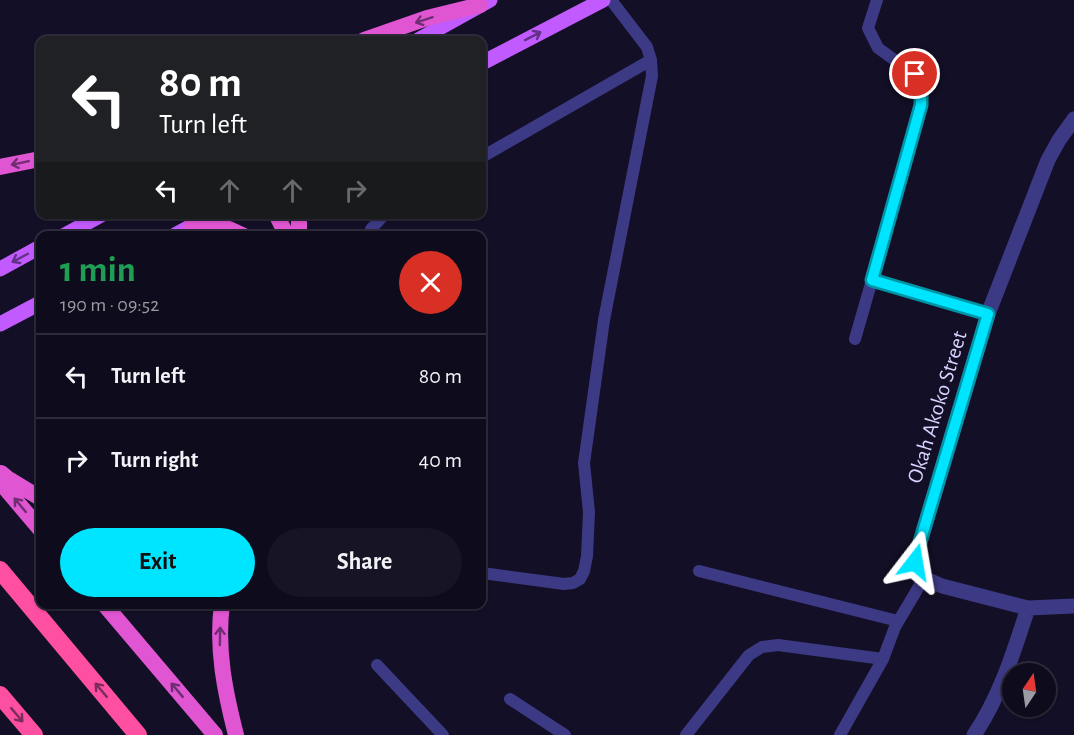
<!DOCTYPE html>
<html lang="en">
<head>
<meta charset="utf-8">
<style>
  body { margin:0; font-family:"Alegreya Sans",sans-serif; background:#171425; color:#f1f3f6; height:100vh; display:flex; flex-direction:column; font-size:22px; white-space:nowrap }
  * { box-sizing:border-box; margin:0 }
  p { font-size:20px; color:#9b9ba3 }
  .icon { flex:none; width:33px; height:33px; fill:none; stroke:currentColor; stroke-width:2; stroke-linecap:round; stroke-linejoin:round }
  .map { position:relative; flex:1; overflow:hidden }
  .side { position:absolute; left:36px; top:231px; width:450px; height:378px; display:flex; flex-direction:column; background:#0e0b1c; border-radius:12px; box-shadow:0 2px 4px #0004,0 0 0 2px #2e2b3b }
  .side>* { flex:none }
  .banner { position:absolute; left:36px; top:36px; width:450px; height:183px; border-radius:12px; box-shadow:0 2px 4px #0004,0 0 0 2px #2e2b3b; background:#202124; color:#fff; overflow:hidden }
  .needle { width:39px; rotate:13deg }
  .buttons { position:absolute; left:1002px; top:663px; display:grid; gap:12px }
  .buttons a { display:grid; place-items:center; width:54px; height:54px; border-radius:50%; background:#0e0b1c; box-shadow:0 2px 4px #0004,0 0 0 2px #2e2b3b; font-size:30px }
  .pin { position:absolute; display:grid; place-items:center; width:51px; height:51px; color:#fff; margin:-26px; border:3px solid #fff; border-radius:50%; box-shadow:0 2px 6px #0007 }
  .me { position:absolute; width:66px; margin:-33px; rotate:14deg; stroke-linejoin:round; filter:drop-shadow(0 0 4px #0008) }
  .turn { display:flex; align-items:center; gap:21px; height:126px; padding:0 24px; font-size:27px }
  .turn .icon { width:78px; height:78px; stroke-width:2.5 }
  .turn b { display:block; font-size:42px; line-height:51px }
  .lanes { display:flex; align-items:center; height:57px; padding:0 24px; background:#0003; justify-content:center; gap:30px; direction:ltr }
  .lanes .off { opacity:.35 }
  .round { display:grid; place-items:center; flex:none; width:63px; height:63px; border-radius:32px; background:#171425 }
  .headline { display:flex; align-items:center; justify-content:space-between; height:102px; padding:0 24px }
  h1 { font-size:36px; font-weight:700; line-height:45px; color:#1e9e55 }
  .cta { display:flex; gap:12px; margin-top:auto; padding:12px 24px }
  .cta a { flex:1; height:69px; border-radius:36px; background:#00e5ff; color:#111; font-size:24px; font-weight:700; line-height:69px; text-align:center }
  .cta a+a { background:#171425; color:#f1f3f6 }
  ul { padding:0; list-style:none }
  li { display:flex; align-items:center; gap:18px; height:84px; padding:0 24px; border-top:2px solid #2e2b3b }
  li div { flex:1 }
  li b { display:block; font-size:22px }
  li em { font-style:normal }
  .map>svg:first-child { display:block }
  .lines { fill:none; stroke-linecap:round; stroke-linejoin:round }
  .service { stroke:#3d3a85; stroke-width:12 }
  .minor { stroke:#3d3a85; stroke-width:15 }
  .primary { stroke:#c25bff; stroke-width:15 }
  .trunk { stroke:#e055d1; stroke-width:16 }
  .motorway { stroke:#ff4fa3; stroke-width:18 }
  .oneway { stroke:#6f2e73 }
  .oneway2 { stroke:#623188 }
  .oneway3 { stroke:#7d2c5e }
  .route-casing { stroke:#0095a6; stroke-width:15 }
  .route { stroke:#00e5ff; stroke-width:10 }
  .labels { text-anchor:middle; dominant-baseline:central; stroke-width:6; stroke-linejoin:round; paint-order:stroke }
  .street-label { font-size:22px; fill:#d9d4ff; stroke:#130f26 }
</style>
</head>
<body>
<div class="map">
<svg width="1074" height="735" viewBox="0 0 1074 735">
  <rect width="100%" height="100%" fill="#130f26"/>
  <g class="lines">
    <path class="service" d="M 877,0 L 868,28 L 878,48 L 914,74 L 921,87 L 921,105 L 872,280 L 988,314
      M 482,157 L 651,60
      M 371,236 L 371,229 L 385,214
      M 855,339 L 872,280
      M 699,571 L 898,621
      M 482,573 L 564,584 L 573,583 L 580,579 L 584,571 L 587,556 L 589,512 L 584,463 L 604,320 L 652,76 L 651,60 L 647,47 L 611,0
      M 377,665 L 443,735
      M 510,699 L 565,735
      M 686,735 L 749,655 L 762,647 L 778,645 L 883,659
      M 840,735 L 883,659 L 895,627 L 924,578"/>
    <path class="minor" d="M 1074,119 L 1059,140 L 1048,160 L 988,314 L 920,542 L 915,562 L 924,578 L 942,586 L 1028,608 L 1074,606
      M 974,735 C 1000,697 1014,651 1028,608"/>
    <path class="primary" d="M 418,40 L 490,0
      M 482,63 L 603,0
      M 63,236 L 103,214
      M 173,236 L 213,214
      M 0,269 L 40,247
      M 0,324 L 40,303"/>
    <path class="trunk" d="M 364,40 L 427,18 L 480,5
      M 0,167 L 40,159
      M 276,214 L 287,236
      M 191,227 L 229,229 L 244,236
      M 299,236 L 299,214
      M 1,473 L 7,478 L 40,498
      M 0,482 L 40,529
      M 104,604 L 215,735
      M 222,604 C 216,649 225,692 236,735"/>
    <path class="motorway" d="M 0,570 L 138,735
      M 0,695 L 34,735"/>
  </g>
  <defs><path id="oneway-shaft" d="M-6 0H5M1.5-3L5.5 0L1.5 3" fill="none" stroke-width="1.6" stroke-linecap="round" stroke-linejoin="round" transform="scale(1.5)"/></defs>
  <g class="oneway">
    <use href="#oneway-shaft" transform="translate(424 20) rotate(162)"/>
    <use href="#oneway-shaft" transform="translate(20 163) rotate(168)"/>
    <use href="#oneway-shaft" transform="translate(20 505) rotate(-130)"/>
    <use href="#oneway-shaft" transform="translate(220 636) rotate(-89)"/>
    <use href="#oneway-shaft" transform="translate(177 690) rotate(-130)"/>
  </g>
  <g class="oneway2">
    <use href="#oneway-shaft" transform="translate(533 36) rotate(-27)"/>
    <use href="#oneway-shaft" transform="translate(20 258) rotate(152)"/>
  </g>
  <g class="oneway3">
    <use href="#oneway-shaft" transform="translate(101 690) rotate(-130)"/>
    <use href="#oneway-shaft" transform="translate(17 715) rotate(50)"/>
  </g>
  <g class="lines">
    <g class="route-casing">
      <path id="route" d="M 915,74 L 921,87 L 921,105 L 872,280 L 988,314 L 920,542 L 915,562"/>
    </g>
    <use href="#route" class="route"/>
  </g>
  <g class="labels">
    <g class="street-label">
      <text transform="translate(937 407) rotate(-73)">Okah Akoko Street</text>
    </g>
  </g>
</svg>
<div class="buttons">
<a><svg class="needle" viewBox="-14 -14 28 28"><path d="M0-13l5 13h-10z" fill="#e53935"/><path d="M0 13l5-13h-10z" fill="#9b9ba3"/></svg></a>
</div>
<div class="pin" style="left:915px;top:74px;background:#d93025"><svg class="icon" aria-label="arrive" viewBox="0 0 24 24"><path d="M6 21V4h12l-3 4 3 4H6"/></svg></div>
<svg class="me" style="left:915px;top:562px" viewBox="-20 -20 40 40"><path d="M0-17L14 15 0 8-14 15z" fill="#00e5ff" stroke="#fff" stroke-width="4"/></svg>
<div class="banner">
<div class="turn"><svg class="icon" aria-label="left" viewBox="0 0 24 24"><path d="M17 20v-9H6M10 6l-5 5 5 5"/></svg><div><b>80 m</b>Turn left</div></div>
<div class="lanes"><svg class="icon" aria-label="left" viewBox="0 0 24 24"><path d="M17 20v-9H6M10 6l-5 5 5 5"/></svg><svg class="icon off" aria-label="ahead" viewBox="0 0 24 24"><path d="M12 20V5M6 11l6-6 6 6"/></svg><svg class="icon off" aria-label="ahead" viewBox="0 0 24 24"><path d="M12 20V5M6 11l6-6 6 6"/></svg><svg class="icon off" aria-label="right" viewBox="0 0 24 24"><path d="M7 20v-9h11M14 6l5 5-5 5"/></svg></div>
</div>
<section class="side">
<div class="headline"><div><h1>1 min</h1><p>190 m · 09:52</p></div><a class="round" style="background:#d93025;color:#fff"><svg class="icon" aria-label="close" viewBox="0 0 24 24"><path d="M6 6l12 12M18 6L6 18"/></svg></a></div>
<ul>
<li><svg class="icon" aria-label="left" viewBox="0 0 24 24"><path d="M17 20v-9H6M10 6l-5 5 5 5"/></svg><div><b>Turn left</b></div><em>80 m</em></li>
<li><svg class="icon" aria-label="right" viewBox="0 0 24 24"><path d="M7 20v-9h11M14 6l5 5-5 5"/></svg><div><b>Turn right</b></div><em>40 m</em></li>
</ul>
<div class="cta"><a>Exit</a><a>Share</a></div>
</section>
</div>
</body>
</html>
